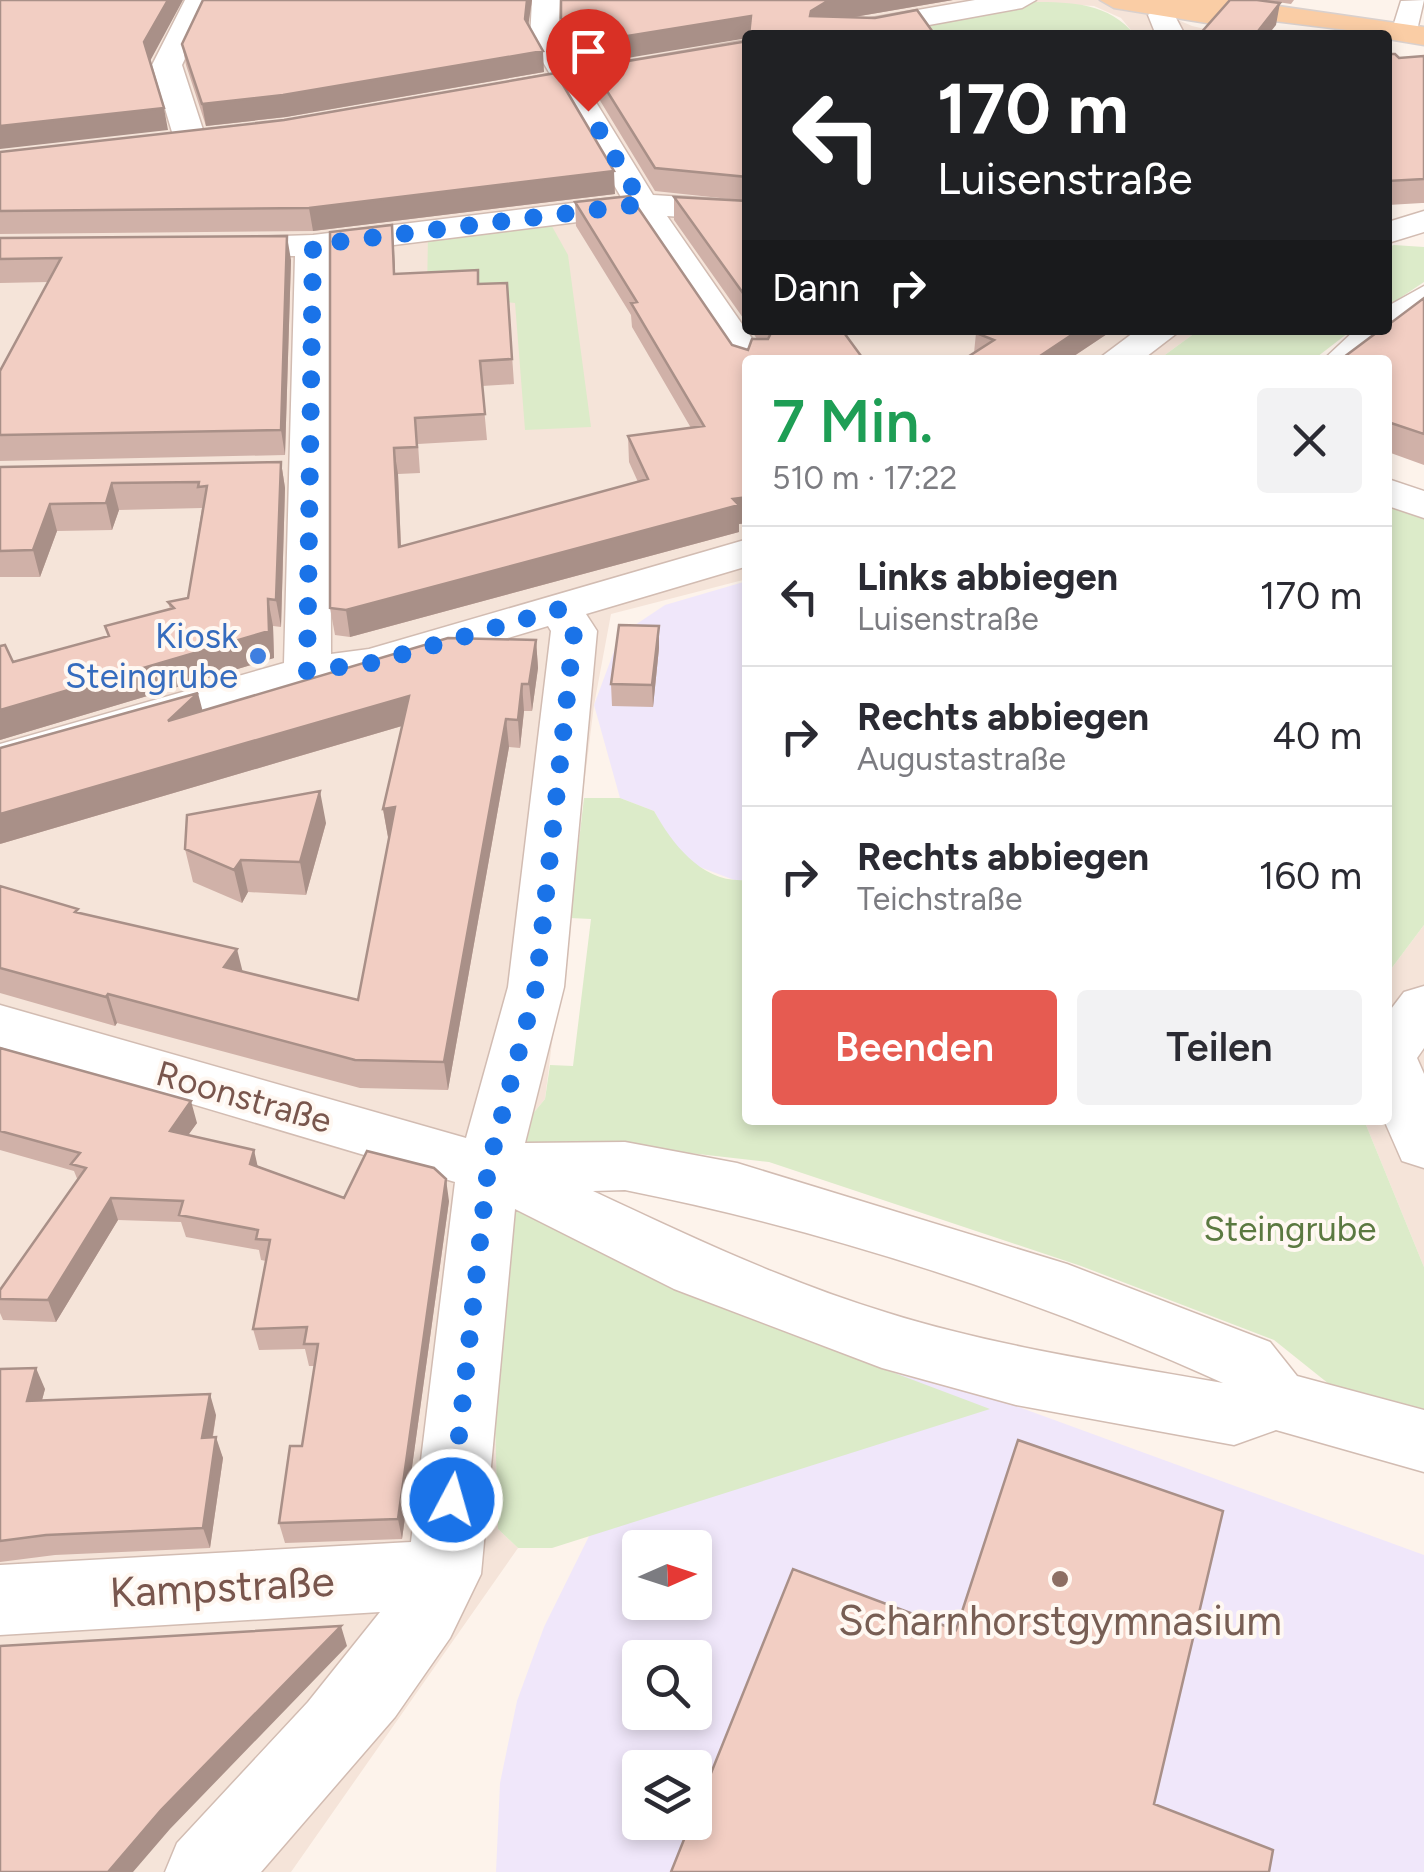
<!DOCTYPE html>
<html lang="de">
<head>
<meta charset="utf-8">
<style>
  body { margin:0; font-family:Figtree,sans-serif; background:#f2f2f3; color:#2b2b33; height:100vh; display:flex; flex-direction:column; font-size:38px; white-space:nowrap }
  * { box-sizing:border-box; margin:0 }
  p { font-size:32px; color:#7c7c81 }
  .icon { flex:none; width:55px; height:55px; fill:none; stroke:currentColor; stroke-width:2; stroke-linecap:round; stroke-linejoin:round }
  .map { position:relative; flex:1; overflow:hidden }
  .sheet { position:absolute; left:742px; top:355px; width:650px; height:770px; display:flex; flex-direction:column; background:#fff; border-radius:10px; box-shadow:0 5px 15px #0003 }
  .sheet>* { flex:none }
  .top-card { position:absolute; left:742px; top:30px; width:650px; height:305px; border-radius:10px; box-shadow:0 5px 15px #0003; background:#202124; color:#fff; overflow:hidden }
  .needle { width:65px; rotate:87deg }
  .tools { position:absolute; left:622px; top:1530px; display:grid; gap:20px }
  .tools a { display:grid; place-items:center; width:90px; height:90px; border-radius:10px; background:#fff; box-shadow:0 5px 15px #0003; font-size:50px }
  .pin { position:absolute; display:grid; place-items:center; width:85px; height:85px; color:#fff; margin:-102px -42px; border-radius:50% 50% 50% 0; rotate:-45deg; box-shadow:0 0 10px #0007 }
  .pin .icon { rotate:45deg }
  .me { position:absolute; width:110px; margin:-55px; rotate:6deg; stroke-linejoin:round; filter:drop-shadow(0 0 8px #0008) }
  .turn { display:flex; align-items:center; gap:35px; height:210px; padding:0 30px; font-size:45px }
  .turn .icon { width:130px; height:130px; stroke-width:2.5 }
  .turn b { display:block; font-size:70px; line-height:85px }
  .then { display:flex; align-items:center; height:95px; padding:0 30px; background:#0003; gap:20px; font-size:38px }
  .round { display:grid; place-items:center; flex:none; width:105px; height:105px; border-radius:10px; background:#f2f2f3 }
  .head { display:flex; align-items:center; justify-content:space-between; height:170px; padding:0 30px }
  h1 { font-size:60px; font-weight:600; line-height:75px; color:#1e9e55 }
  .button { display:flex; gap:20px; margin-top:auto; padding:20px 30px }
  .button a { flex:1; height:115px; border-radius:10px; background:#e65b51; color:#fff; font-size:40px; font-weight:600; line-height:115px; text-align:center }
  .button a+a { background:#f2f2f3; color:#2b2b33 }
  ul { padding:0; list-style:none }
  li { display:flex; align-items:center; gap:30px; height:140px; padding:0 30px; border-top:2px solid #e1e1e2 }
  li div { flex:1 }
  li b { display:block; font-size:38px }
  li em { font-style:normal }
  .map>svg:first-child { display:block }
  .residential { fill:#f5e4d9 }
  .education { fill:#f0e7fa; fill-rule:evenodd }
  .green { fill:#dcebc9 }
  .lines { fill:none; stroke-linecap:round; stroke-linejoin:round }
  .minor-casing { stroke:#d2bcb2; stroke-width:3 }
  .major-casing { stroke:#d9d0cd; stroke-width:3 }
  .minor { fill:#fff; fill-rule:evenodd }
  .major { fill:#facda5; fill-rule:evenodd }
  .wall { fill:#d0b1a8 }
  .shaded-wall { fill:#a99088 }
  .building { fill:#f2cec3; stroke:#a99088; stroke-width:2.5 }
  .route { stroke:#1a73e8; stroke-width:18; stroke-dasharray:0 32.4 }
  .shop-dot { fill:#3f7fe0; stroke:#fff8f2; stroke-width:4 }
  .education-dot { fill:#8d6e63; stroke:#fff8f2; stroke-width:4 }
  .labels { text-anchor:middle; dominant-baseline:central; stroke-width:8; stroke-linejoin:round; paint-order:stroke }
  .shop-label { font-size:35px; fill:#366cbe; stroke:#fff8f2; text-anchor:end }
  .street-label { font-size:35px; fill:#79564d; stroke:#fff8f2 }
  .park-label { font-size:35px; fill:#5b7941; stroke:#fff8f2 }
  .near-street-label { font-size:42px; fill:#79564d; stroke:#fff8f2 }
  .near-education-label { font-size:42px; fill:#785e54; stroke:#fff8f2 }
</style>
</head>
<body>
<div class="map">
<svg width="1424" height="1872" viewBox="0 0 1424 1872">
  <rect width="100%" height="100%" fill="#fdf3eb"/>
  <path class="residential" d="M 0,0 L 1132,0 L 1192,26 L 1231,35 L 1135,35 L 1121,18 L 1094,6 L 1026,2 L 926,22 L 938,35 L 748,35 L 748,330 L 1199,330 L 1158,360 L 748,360 L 747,579 L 611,614 L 594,705 L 545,1099 L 488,1168 L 498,1529 L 518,1548 L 291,1872 L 0,1872 Z
    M 1424,925 L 1424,1267 L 1364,1120 L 1388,1120 L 1388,973 Z"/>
  <path class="education" d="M 747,581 L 747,880 L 737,881 L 697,866 L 672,843 L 654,811 L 620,798 L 594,705 L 620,635 L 665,605 Z
    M 709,1294 L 1424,1555 L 1424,1872 L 496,1872 L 500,1783 L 517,1701 L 544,1627 ZM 640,1548 L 695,1548 L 695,1602 L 640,1602 ZM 640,1658 L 695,1658 L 695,1712 L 640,1712 ZM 640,1768 L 695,1768 L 695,1822 L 640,1822 Z"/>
  <path class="green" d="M 1026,2 C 1068,2 1107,1 1135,35 L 938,35 L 925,21 Z
    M 549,221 L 568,255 L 591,427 L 525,430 L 515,303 L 427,293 L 428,235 Z
    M 1394,245 L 1424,247 L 1424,282 L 1388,306 L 1388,247 Z
    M 1199,330 L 1352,330 L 1313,360 L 1158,360 Z
    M 1388,504 L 1424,517 L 1424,925 L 1388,973 Z
    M 584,798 L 620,798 L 654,811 C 673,845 703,884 747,880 L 748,1120 L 1364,1120 L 1424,1267 L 1424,1409 L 1329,1384 L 1274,1340 L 1081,1266 L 769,1162 L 584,1141 L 489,1169 L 677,1291 L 990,1409 L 552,1548 L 518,1548 L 498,1529 L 488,1168 L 545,1099 L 550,1065 L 573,1066 L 591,919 L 570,918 Z"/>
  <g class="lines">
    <g class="minor-casing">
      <path id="minor" d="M 185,0 L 213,0 L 182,65 L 207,142 L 191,152 L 175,142 L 152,65 Z
        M 532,0 L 560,0 L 558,40 L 577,70 L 748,40 L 748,58 L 586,86 L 653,195 L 748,201 L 748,221 L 667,216 L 767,360 L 748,360 L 748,371 L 735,368 L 633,215 L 330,253 L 331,654 L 369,649 L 748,539 L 748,566 L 586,614 L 597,631 L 564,987 L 525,1143 L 625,1142 L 737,1163 L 1067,1264 L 1270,1342 L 1297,1376 L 1424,1410 L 1424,1472 L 1276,1430 L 1234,1445 L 1016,1405 L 882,1368 L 674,1289 L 515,1209 L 481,1574 L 450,1638 L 395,1717 L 261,1872 L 165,1872 L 177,1843 L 308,1702 L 380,1612 L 0,1635 L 0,1565 L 411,1542 L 455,1182 L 0,1047 L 0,1005 L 466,1138 L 508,987 L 551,631 L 548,626 L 390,673 L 311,685 L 0,776 L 0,744 L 284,663 L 295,256 L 213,256 L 201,253 L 196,246 L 201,239 L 313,235 L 621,197 L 559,91 L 488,103 L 473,94 L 477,88 L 550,74 L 530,40 ZM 625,1190 C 826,1230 1036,1298 1223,1383 C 1110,1363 997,1347 888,1313 C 786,1282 689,1236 593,1191 Z
        M 975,0 L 1036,0 L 1022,8 L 874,35 L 812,35 L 826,26 Z
        M 1164,0 L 1195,0 L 1176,18 L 1185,35 L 1156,35 L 1148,15 Z
        M 1424,0 L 1415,39 L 1395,39 L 1391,33 L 1401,1 Z
        M 1424,211 L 1424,232 L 1388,243 L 1388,222 Z
        M 1424,286 L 1424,314 L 1365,360 L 1323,360 L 1355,330 L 1388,330 L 1388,306 Z
        M 1137,330 L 1181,330 L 1142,360 L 1097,360 Z
        M 1388,479 L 1424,491 L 1424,518 L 1388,506 Z
        M 1424,986 L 1424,1048 L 1417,1058 L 1424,1074 L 1424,1168 L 1402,1161 L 1384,1120 L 1388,1120 L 1388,1013 L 1404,992 Z"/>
    </g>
    <g class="major-casing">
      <path id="major" d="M 1100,0 L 1236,0 L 1424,27 L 1424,45 L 1388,39 L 1388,35 L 1226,15 L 1223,22 L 1213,24 L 1114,8 Z"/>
    </g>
    <use href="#minor" class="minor"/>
    <use href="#major" class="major"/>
  </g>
  <path class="wall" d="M 532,0 L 528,25 L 544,72 L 286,117 L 206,126 L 186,65 L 182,44 Z
    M 561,0 L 953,0 L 854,17 L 935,35 L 748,35 L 579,66 L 562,39 Z
    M 1262,0 L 1294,0 L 1291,4 Z
    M 748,41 L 748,201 L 655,191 L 593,89 L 592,67 Z
    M 1388,54 L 1399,58 L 1424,56 L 1424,203 L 1422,203 L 1388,205 Z
    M 0,152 L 615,194 L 313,231 L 0,234 Z
    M 674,197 L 748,201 L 748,325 L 674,220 Z
    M 575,202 L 732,345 L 748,350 L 757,339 L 751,330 L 842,330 L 748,360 L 748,523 L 739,524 L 739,532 L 350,637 L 335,635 L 330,608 L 392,225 L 395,274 L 478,270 L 479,284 L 507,283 L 514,384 L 482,386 L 487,440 L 418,444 L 420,473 L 398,474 L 401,547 L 638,482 L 629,462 L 628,436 L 691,428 L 632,327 L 631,315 L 576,226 Z
    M 0,238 L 291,260 L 285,455 L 0,461 L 0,371 L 48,282 L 0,283 Z
    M 1424,298 L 1424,465 L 1388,452 L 1388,360 Z
    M 1113,330 L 1068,360 L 963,360 L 974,353 L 976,333 Z
    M 281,462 L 285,488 L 281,627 L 273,626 L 274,658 L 0,740 L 0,646 L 13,662 L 108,636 L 105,626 L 170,609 L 168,602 L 188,598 L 202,508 L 119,510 L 112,530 L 57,531 L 40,577 L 0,577 L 0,467 Z
    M 536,640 L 538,668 L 532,711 L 524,711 L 520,748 L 509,747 L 448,1090 L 360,1088 L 117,1023 L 115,1026 L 0,993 L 0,886 L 243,972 L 358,1000 L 389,837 L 388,837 L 383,809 L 402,726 L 0,844 L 202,710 Z
    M 659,648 L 653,707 L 612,706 L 611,684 Z
    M 326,823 L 306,895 L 248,892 L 242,903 L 193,882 L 185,849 Z
    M 0,1048 L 197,1123 L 188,1135 L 258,1166 L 344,1198 L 449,1201 L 402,1539 L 285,1543 L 279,1523 L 302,1446 L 315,1366 L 309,1366 L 305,1349 L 259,1350 L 253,1329 L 266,1261 L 261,1260 L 259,1250 L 186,1237 L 181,1222 L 118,1220 L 56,1322 L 3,1320 L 0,1313 L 0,1290 L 78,1181 L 74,1171 L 0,1150 Z
    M 0,1369 L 45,1389 L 42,1400 L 216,1415 L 213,1437 L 223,1458 L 210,1548 L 55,1555 L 0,1562 Z"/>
  <path class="shaded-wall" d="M 168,0 L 183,0 L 149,63 L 144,42 Z
    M 527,0 L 532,0 L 526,40 L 525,19 Z
    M 835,0 L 953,0 L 825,22 L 810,32 L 811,11 L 826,2 Z
    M 1280,3 L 1276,25 L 1268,35 L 1255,35 Z
    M 751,16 L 750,35 L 748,35 L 748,38 L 579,66 L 578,44 Z
    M 543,51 L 544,72 L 286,117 L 206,126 L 202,104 Z
    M 164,108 L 168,130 L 0,149 L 0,126 Z
    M 614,171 L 615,194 L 313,231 L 309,208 Z
    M 392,225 L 394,249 L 396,298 L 394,274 Z
    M 287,236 L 291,260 L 285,455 L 281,430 Z
    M 1079,330 L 1113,330 L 1068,360 L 1034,360 Z
    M 394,448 L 398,474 L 402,574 L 399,547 Z
    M 281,462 L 285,488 L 281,627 L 276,600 Z
    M 112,483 L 119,510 L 112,530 L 106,503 Z
    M 748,497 L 748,523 L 739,524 L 739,532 L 350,637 L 346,610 L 733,499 Z
    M 50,504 L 57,531 L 40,577 L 33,550 Z
    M 268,599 L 273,626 L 274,658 L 0,740 L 0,710 Z
    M 659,626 L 659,648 L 653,707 L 652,685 Z
    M 536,640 L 538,668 L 532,711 L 529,684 Z
    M 522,684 L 524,711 L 520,748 L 518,720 Z
    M 198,693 L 205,720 L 168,721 Z
    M 409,696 L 412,723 L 0,844 L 0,814 Z
    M 506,719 L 509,747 L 448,1090 L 444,1062 Z
    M 320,791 L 326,823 L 306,895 L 300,862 Z
    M 395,807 L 399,835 L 388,837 L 383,809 Z
    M 241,860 L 248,892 L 242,903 L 234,870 Z
    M 237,949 L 244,977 L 224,967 Z
    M 108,994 L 117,1023 L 115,1026 L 106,997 Z
    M 191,1101 L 197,1123 L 176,1152 L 170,1131 Z
    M 254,1150 L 259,1172 L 250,1164 Z
    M 446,1179 L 449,1201 L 402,1539 L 398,1519 Z
    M 111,1198 L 118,1220 L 56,1322 L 48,1300 Z
    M 36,1368 L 45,1389 L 36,1422 L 27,1401 Z
    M 210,1394 L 216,1415 L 209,1458 L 202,1438 Z
    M 216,1437 L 223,1458 L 210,1548 L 203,1528 Z
    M 341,1626 L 347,1646 L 170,1829 L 133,1872 L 108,1872 L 161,1810 Z"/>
  <path class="building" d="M 0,0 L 168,0 L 144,42 L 164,108 L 0,126 Z
    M 203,0 L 527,0 L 525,19 L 543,51 L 283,95 L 202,104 L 182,44 Z
    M 561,0 L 835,0 L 826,2 L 811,11 L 810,16 L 875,18 L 917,10 L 935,35 L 749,35 L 751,16 L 578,44 L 561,18 Z
    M 1230,0 L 1257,0 L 1280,3 L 1255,35 L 1199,35 Z
    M 748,41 L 748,177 L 655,168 L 592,67 Z
    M 1388,54 L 1395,54 L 1399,58 L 1424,56 L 1424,179 L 1388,181 Z
    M 556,73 L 614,171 L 309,208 L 0,211 L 0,152 L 284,120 Z
    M 630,196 L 732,345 L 748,350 L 752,339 L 768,339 L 771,333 L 769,330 L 842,330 L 864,360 L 748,360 L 748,497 L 733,499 L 739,505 L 346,610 L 330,608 L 330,232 L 392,225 L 394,274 L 478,270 L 478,284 L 507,283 L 512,359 L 480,361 L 485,414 L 415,418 L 417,447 L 394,448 L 399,547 L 648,479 L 628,436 L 704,426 L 631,303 L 637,302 L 575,202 Z
    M 674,197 L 748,201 L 748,300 Z
    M 287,236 L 281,430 L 0,435 L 0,371 L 61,258 L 0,259 L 0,238 Z
    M 1424,298 L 1424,434 L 1388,422 L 1388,360 L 1340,360 L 1380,330 L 1388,330 L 1388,325 Z
    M 980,330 L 1079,330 L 1034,360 L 963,360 L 994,340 L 976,333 Z
    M 281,462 L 276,600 L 268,599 L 269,631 L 0,710 L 0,646 L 5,645 L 13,662 L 109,636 L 105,626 L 174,608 L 168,602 L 188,598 L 207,486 L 198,487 L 199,482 L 112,483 L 106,503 L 50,504 L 33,550 L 0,551 L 0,467 Z
    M 619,625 L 659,626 L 652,685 L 611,684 Z
    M 448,638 L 536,640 L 529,684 L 522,684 L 518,720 L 506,719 L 444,1062 L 355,1060 L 108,994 L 106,997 L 0,968 L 0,886 L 78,909 L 75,912 L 237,949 L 224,967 L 358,1000 L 395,807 L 383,809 L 409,696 L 0,814 L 0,748 L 198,693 L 168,721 Z
    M 320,791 L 300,862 L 241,860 L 234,870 L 185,849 L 187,815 Z
    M 0,1048 L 191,1101 L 170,1131 L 254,1150 L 250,1164 L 344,1198 L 367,1151 L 434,1168 L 446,1179 L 398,1519 L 279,1523 L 290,1446 L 302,1446 L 318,1344 L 304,1344 L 307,1327 L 253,1329 L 270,1240 L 256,1239 L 258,1230 L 179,1215 L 183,1201 L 111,1198 L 48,1300 L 0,1299 L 0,1290 L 86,1168 L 71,1164 L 80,1153 L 0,1131 Z
    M 36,1368 L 27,1401 L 210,1394 L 202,1438 L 216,1437 L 203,1528 L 46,1535 L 0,1541 L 0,1369 Z
    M 1018,1440 L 1223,1511 L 1154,1804 L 1273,1850 L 1269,1872 L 671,1872 L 691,1822 L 695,1822 L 695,1813 L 793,1569 L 956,1630 Z
    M 341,1626 L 161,1810 L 108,1872 L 0,1872 L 0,1646 Z"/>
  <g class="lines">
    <path class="route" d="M 452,1500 L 488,1168 L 536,987 L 574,632 L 560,609 L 372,663 L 307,671 L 313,245 L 642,204 L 588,111"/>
  </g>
  <circle class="shop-dot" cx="258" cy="656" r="10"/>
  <circle class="education-dot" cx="1060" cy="1579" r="10"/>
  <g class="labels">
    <g class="shop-label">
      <text x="238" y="636">Kiosk<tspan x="238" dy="40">Steingrube</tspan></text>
    </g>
    <g class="street-label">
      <text transform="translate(244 1097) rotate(16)">Roonstraße</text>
    </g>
    <g class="park-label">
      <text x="1290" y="1229">Steingrube</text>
    </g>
    <g class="near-street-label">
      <text transform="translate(222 1587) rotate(-3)">Kampstraße</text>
    </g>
    <g class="near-education-label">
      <text x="1060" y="1620">Scharnhorstgymnasium</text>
    </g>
  </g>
</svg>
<div class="tools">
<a><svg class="needle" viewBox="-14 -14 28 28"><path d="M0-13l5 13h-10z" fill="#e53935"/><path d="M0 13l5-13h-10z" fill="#7c7c81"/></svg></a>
<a><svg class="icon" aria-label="search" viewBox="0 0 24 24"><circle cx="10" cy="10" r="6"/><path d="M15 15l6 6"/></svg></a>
<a><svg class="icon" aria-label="layers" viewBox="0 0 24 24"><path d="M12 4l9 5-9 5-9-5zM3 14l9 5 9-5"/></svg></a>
</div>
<div class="pin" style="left:588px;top:111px;background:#d93025"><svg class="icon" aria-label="arrive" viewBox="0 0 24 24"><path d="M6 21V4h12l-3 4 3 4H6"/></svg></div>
<svg class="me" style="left:452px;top:1500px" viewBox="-20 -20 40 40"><circle r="17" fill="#1a73e8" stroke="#fff" stroke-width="3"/><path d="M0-11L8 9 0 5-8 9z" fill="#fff"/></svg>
<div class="top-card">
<div class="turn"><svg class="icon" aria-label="left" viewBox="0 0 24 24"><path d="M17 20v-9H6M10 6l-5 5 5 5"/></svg><div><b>170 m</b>Luisenstraße</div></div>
<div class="then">Dann<svg class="icon" aria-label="right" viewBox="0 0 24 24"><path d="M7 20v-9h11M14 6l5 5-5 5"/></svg></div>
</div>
<section class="sheet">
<div class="head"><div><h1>7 Min.</h1><p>510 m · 17:22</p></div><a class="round"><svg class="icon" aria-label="close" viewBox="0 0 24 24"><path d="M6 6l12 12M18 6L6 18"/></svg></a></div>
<ul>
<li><svg class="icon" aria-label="left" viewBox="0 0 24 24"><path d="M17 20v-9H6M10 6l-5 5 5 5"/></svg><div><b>Links abbiegen</b><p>Luisenstraße</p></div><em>170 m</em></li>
<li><svg class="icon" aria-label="right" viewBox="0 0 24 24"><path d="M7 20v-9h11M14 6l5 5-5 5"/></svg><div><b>Rechts abbiegen</b><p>Augustastraße</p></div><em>40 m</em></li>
<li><svg class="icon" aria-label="right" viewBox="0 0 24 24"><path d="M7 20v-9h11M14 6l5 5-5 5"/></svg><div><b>Rechts abbiegen</b><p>Teichstraße</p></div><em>160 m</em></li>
</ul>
<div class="button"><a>Beenden</a><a>Teilen</a></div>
</section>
</div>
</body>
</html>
